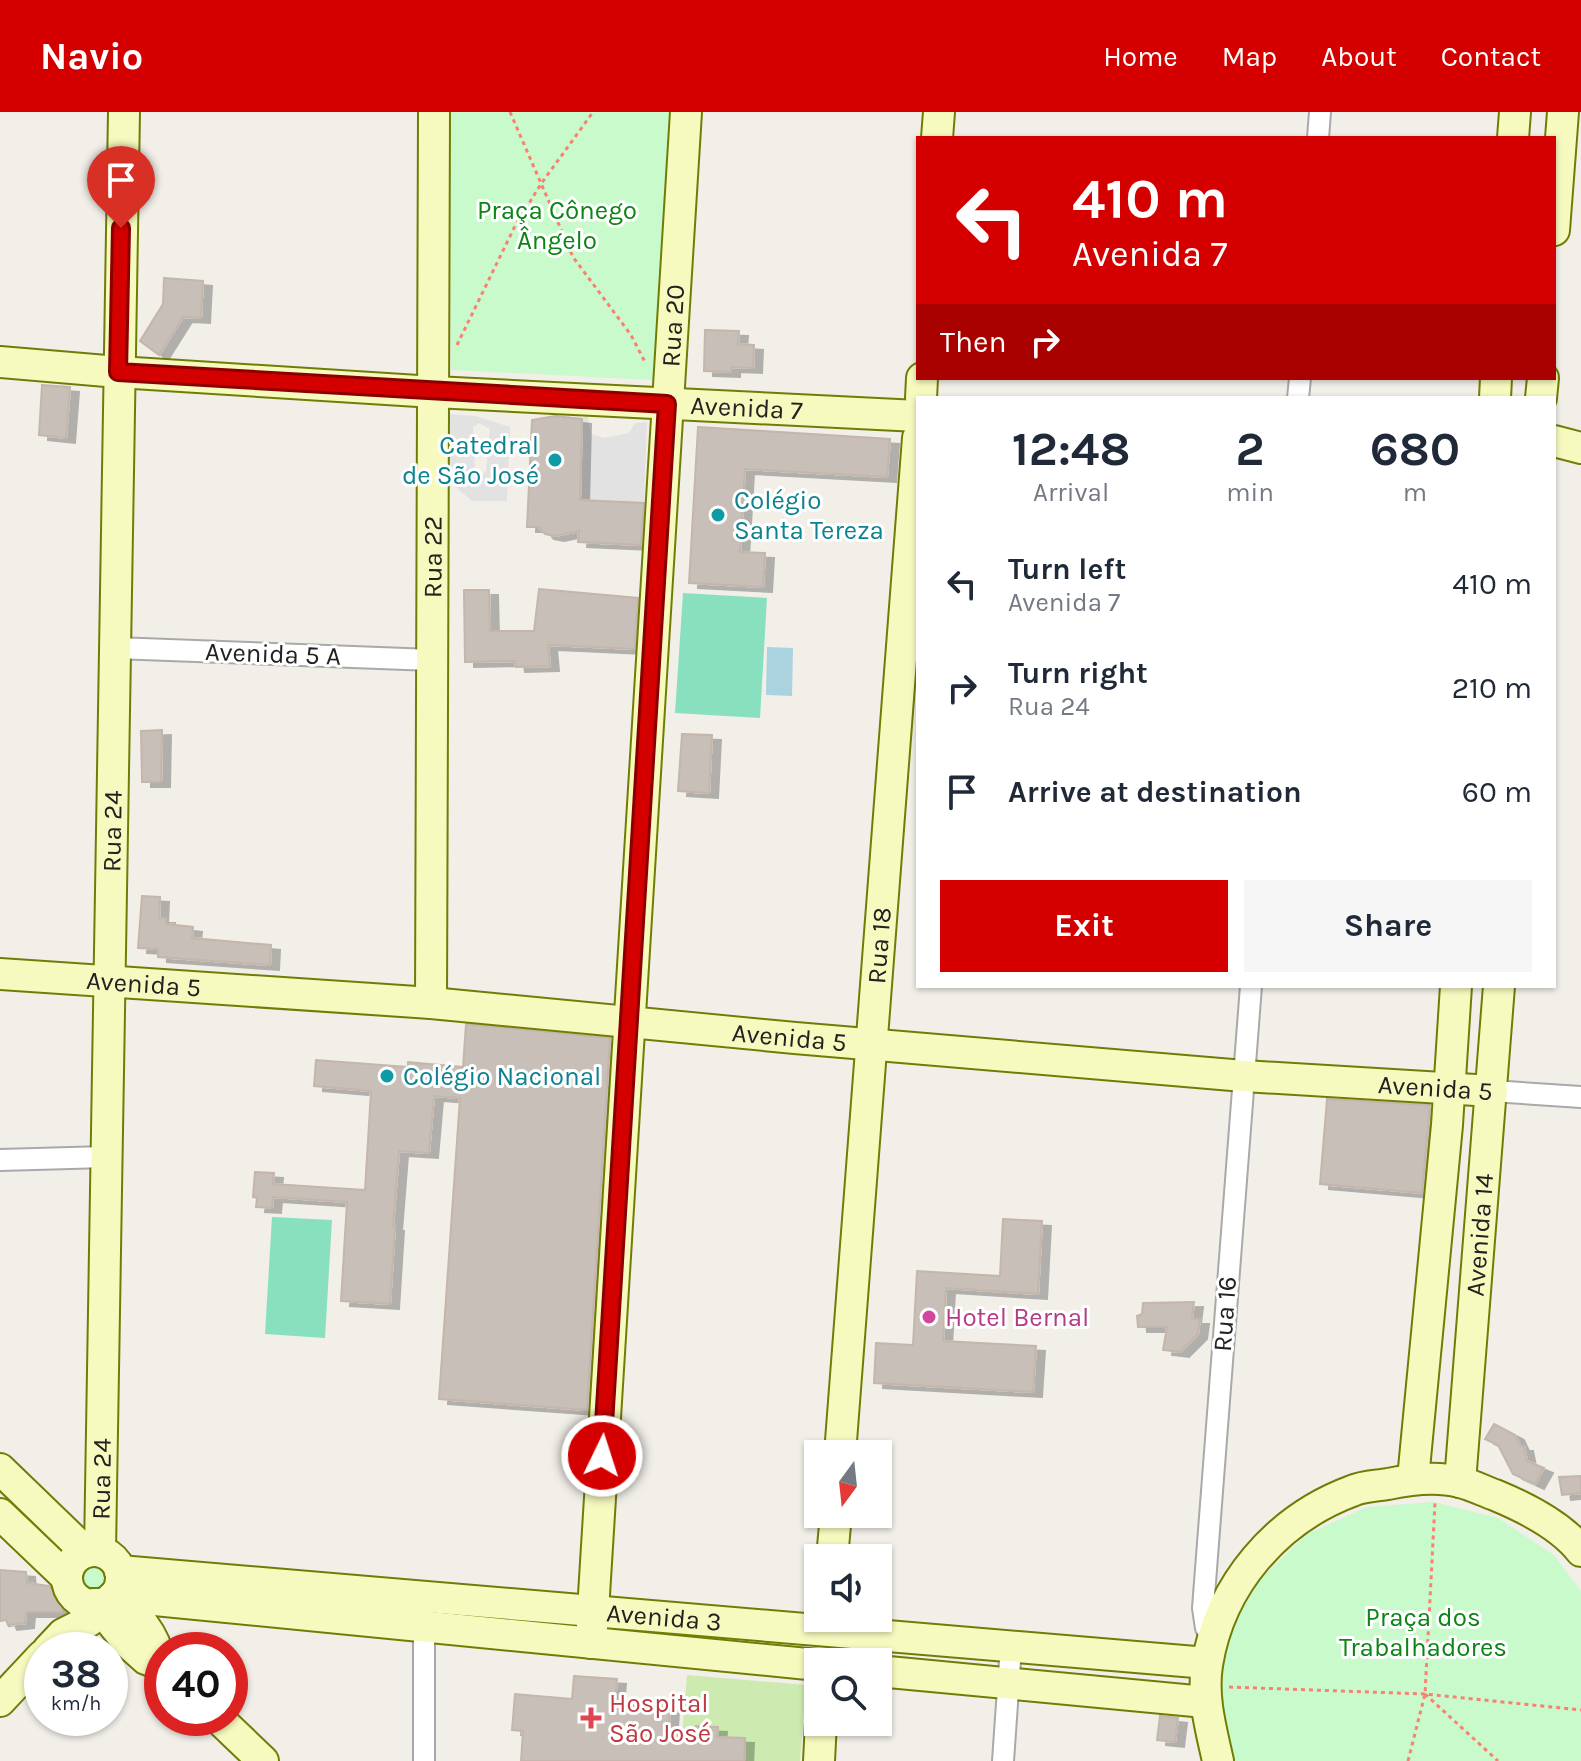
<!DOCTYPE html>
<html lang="en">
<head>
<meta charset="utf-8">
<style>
  body { margin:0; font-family:Karla,sans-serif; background:#f6f6f7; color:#1f2937; height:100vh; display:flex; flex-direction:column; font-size:30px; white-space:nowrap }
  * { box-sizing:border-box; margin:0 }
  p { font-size:26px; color:#747a83 }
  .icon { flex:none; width:44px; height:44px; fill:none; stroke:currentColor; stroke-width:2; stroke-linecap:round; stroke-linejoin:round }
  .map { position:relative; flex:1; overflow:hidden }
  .sheet { position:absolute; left:916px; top:284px; width:640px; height:592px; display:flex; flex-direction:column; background:#fff; border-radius:0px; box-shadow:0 2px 6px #0004 }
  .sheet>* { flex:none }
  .hud { position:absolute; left:916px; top:24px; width:640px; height:244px; border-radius:0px; box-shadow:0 2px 6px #0004; background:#d40000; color:#fff; overflow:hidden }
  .needle { width:52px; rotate:195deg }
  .fabs { position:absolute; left:804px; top:1328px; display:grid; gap:16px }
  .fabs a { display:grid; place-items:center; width:88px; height:88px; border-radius:0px; background:#fff; box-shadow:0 2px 6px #0004; font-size:40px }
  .speed { position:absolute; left:24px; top:1520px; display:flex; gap:16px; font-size:40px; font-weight:700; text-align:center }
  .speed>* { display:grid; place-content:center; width:104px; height:104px; border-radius:50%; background:#fff; box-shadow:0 2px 6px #0004; line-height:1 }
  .speed small { font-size:20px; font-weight:400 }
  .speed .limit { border:12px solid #d22; background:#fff; color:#111 }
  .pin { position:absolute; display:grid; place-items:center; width:68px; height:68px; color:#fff; margin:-82px -34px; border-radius:50% 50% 50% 0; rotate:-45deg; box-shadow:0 0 8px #0007 }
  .pin .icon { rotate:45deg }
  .me { position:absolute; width:88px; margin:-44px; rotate:4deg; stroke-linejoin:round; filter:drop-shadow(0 0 6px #0008) }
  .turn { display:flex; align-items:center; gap:28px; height:168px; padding:0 24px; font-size:36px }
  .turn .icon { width:104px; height:104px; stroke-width:2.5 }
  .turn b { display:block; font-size:56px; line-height:68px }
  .then { display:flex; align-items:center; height:76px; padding:0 24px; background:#0003; gap:16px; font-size:30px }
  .eta { display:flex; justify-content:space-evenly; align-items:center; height:136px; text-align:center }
  .eta b { font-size:48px; font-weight:700; line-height:56px }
  .button { display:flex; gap:16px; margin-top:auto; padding:16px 24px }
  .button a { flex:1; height:92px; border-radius:0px; background:#d40000; color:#fff; font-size:32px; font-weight:700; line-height:92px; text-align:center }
  .button a+a { background:#f6f6f7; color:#1f2937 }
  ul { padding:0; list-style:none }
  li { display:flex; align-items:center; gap:24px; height:104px; padding:0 24px }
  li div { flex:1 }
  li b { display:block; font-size:30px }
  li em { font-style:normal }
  header { display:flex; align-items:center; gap:48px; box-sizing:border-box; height:112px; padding:0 40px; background:#d40000; color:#fff }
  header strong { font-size:38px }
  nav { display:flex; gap:44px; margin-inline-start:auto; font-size:28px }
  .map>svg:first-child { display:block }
  .grass { fill:#cdebb0 }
  .park { fill:#c8facc }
  .pitch { fill:#88e0be }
  .parking { fill:#e2e2e2; fill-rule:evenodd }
  .water { fill:#aad3df }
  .building { fill:#c7bfb8; stroke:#c4b6ab; stroke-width:2; filter:url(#shadow) }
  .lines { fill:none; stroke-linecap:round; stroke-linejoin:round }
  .street-casing { stroke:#a9a9a9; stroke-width:24 }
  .secondary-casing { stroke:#707d05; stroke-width:34 }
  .path { stroke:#fa8072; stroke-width:3; stroke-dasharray:4 4; stroke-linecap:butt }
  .street { stroke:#fff; stroke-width:20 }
  .secondary { stroke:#f7fabf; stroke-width:30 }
  .route-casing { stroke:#8a0000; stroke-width:20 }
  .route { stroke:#d40000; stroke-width:14 }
  .culture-dot { fill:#0f9aa8; stroke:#fff; stroke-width:3 }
  .hotel-dot { fill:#d1479c; stroke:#fff; stroke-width:3 }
  .health-dot { fill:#e0444e; stroke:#fff; stroke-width:3 }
  .labels { text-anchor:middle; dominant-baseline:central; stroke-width:6; stroke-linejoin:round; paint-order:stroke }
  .park-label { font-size:26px; fill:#0c8416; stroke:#fff }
  .street-label { font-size:26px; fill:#222; stroke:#fff }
  .culture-label { font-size:26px; fill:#0d838f; stroke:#fff; text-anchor:start }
  .hotel-label { font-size:26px; fill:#b23c85; stroke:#fff; text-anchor:start }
  .health-label { font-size:26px; fill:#be3a42; stroke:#fff; text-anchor:start }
</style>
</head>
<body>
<header>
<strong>Navio</strong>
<nav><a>Home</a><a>Map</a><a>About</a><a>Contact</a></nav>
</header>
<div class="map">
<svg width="1581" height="1649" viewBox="0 0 1581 1649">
  <defs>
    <filter id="shadow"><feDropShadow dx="9" dy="5" stdDeviation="0" flood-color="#0004"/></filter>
  </defs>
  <rect width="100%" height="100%" fill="#f2efe9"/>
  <path class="grass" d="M 687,1563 L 806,1573 L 800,1649 L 680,1649 Z"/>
  <path class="park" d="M 449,0 L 673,0 L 653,268 L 451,258 Z
    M 1434,1390 L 1498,1406 L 1554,1443 L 1581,1479 L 1581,1649 L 1229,1649 L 1218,1587 L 1228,1524 L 1259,1468 L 1307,1422 L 1367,1395 Z
    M82 1466a12 12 0 1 1 24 0a12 12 0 1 1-24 0Z"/>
  <path class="pitch" d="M 683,481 L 767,486 L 760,606 L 675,601 Z
    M 272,1105 L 332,1108 L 325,1226 L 265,1222 Z"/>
  <path class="parking" d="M 449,302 L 475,304 L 510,315 L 507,389 L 472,389 L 447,368 ZM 479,311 L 490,317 L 486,359 L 480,365 L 475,363 L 473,315 Z
    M 587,302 L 591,322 L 604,326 L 629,321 L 635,311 L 647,310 L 644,391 L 580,388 L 582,307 Z"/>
  <path class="water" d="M 767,535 L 793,536 L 792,584 L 766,583 Z"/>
  <path class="building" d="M 164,166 L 203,169 L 201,206 L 183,205 L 159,243 L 140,229 L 163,192 Z
    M 705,218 L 739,219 L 738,232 L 754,233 L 753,256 L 731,255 L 731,260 L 704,259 Z
    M 42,273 L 70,275 L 66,326 L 39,323 Z
    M 555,304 L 582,307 L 580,388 L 644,391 L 641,433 L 578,430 L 579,419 L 555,424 L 545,422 L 539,415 L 527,415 L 532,308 Z
    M 698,315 L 890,327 L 887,365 L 745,357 L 740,440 L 765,441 L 763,475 L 689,471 Z
    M 539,477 L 638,486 L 635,537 L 548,533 L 550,554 L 516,555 L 515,549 L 465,550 L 464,478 L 489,478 L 490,519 L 534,519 Z
    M 162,618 L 161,670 L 142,670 L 141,619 Z
    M 682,622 L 712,623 L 709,681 L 678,679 Z
    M 142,784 L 160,785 L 159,806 L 166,806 L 166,812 L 193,815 L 192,826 L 271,833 L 270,853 L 158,845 L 158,837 L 138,836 Z
    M 466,912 L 610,926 L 587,1298 L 439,1287 L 460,986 L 434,984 L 429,1041 L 399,1039 L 393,1114 L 395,1114 L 390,1192 L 341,1189 L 347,1090 L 273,1085 L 272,1096 L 256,1095 L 257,1086 L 253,1085 L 255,1060 L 274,1061 L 273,1072 L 365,1078 L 371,979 L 314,974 L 316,948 L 408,955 L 408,950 L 463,955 Z
    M 1327,987 L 1430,993 L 1422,1081 L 1320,1072 Z
    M 1003,1107 L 1042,1109 L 1038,1182 L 946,1176 L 943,1229 L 1036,1234 L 1033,1280 L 874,1271 L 876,1231 L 913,1233 L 917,1159 L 1000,1164 Z
    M 1194,1190 L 1192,1207 L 1200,1207 L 1198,1222 L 1180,1240 L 1163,1238 L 1167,1215 L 1138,1215 L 1137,1204 L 1142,1202 L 1143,1191 Z
    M 1494,1312 L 1515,1323 L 1520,1334 L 1524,1334 L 1527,1349 L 1544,1356 L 1535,1372 L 1513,1362 L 1498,1333 L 1485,1327 Z
    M 1581,1364 L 1581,1381 L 1562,1383 L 1559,1365 Z
    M 0,1458 L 26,1460 L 27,1471 L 49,1474 L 62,1483 L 62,1500 L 26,1500 L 25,1511 L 8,1513 L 6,1508 L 0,1509 Z
    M 574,1564 L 617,1567 L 615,1589 L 670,1594 L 668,1628 L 695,1629 L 696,1614 L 718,1615 L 717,1625 L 745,1626 L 744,1649 L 521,1649 L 523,1619 L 512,1618 L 515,1582 L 572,1587 Z
    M 1160,1604 L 1178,1606 L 1175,1630 L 1157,1628 Z"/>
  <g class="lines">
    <g class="street-casing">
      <path id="street" d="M 1318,26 L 1320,0
        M 1298,286 L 1300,266
        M 115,536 L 432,548
        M 1492,979 L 1581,985
        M 0,1048 L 106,1045
        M 1215,1526 L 1206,1516 L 1203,1496 L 1251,874
        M 424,1649 L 424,1505
        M 1003,1649 L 1011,1534"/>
    </g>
    <g class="secondary-casing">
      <g id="secondary">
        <path d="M 937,26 L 939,0"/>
        <path d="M 1513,26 L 1515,0"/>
        <path d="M 1554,118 L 1563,0"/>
        <path id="s1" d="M 0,250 L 118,260 L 434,280 L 918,304"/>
        <path d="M 921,286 L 922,266"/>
        <path d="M 1495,286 L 1496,266"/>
        <path d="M 1541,286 L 1543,266"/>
        <path d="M 1554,329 L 1581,336"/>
        <path id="s2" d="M 0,862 L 431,891 L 795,926 L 1244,964 L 1492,979"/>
        <path id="s3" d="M 431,891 L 434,0"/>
        <path id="s4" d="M 840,1342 L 918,326"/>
        <path d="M 0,1357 L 86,1440"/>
        <path d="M 1413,1367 L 1447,1013 L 1456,874"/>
        <path id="s5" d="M 1460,1370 L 1499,874"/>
        <path d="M 0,1402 L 67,1466"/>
        <path id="s6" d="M 100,1439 L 124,0"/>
        <circle cx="94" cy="1466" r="27"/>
        <path d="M 832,1446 L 836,1402"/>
        <path id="s7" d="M 120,1459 L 1207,1551"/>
        <path d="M 114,1484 L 818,1553"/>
        <path d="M 112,1486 C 136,1498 155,1523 160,1550"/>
        <path d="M 97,1492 L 127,1530 L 146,1547 L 162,1553"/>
        <path id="s8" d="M 591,1531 L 686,0"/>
        <path d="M 48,1538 L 63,1522 L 89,1509 L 94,1492"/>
        <path d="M 878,1559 L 1205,1590"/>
        <path d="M 0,1589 L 42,1544"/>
        <path d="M 218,1606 L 263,1649"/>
        <path d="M 819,1649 L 821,1610"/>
        <path d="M 1218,1649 C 1211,1617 1202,1586 1207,1553 C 1220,1472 1277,1407 1352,1379 C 1363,1374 1376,1374 1388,1372 C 1411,1367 1437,1364 1460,1370 C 1472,1373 1484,1379 1495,1383 C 1524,1395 1561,1413 1581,1439"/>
      </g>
    </g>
    <path class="path" d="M 510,0 L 573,145 L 631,223 L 646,252
      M 457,233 L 515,114 L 541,72 L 593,0
      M 1229,1575 L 1425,1582 L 1581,1598
      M 1425,1582 L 1498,1649
      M 1408,1649 L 1425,1582 L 1435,1391"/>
    <use href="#street" class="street"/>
    <use href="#secondary" class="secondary"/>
  </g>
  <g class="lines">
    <g class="route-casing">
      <path id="route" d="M 121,116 L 118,260 L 667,292 L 602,1344"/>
    </g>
    <use href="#route" class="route"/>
  </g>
  <g class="culture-dot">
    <circle cx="555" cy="348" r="8"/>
    <circle cx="718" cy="403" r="8"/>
    <circle cx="387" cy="964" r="8"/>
  </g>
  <circle class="hotel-dot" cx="929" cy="1205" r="8"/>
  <path class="health-dot" d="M587 1594h8v8h8v8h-8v8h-8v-8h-8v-8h8z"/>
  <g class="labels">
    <g class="park-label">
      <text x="557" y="98">Praça Cônego<tspan x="557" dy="30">Ângelo</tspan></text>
      <text x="1423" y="1505">Praça dos<tspan x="1423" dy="30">Trabalhadores</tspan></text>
    </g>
    <g class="street-label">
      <text stroke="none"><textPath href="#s8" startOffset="1320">Rua 20</textPath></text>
      <text stroke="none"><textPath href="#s1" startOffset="748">Avenida 7</textPath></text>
      <text stroke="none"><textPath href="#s3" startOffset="446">Rua 22</textPath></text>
      <text transform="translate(273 542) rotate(2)">Avenida 5 A</text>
      <text stroke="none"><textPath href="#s6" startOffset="720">Rua 24</textPath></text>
      <text stroke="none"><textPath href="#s4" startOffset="510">Rua 18</textPath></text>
      <text stroke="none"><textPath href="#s2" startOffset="144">Avenida 5</textPath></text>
      <text stroke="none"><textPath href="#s2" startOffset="792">Avenida 5</textPath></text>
      <text stroke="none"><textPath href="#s2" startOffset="1440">Avenida 5</textPath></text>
      <text stroke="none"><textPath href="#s5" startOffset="248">Avenida 14</textPath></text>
      <text transform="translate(1225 1202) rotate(-86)">Rua 16</text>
      <text stroke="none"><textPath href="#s6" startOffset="72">Rua 24</textPath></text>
      <text stroke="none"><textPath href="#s7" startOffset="546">Avenida 3</textPath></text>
    </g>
    <g class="culture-label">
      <text x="539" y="333" text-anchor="end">Catedral<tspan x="539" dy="30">de São José</tspan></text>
      <text x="734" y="388">Colégio<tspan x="734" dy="30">Santa Tereza</tspan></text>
      <text x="403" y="964">Colégio Nacional</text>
    </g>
    <g class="hotel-label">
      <text x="945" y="1205">Hotel Bernal</text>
    </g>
    <g class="health-label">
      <text x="609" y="1591">Hospital<tspan x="609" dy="30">São José</tspan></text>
    </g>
  </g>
</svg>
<div class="fabs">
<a><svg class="needle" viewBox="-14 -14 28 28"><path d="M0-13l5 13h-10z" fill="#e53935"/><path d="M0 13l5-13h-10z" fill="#747a83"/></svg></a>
<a><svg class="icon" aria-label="sound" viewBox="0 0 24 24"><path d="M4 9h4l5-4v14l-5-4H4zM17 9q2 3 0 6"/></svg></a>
<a><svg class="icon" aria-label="search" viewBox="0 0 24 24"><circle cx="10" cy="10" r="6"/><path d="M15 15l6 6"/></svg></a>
</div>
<div class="speed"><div>38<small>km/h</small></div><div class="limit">40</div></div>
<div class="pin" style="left:121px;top:116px;background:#d93025"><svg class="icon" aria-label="arrive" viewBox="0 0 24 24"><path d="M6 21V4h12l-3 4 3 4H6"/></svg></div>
<svg class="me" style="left:602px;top:1344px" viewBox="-20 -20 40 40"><circle r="17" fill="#d40000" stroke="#fff" stroke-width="3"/><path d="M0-11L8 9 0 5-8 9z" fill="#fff"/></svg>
<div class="hud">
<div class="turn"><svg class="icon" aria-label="left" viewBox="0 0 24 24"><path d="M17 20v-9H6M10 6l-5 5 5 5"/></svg><div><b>410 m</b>Avenida 7</div></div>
<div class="then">Then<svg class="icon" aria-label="right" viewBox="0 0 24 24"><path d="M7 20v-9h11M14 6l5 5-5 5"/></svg></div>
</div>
<section class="sheet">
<div class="eta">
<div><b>12:48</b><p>Arrival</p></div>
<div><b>2</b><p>min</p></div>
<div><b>680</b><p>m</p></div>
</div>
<ul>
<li><svg class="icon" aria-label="left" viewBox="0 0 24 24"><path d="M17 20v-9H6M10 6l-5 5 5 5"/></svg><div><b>Turn left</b><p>Avenida 7</p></div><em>410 m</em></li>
<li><svg class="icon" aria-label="right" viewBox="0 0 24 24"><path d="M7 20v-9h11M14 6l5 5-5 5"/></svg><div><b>Turn right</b><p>Rua 24</p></div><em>210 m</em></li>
<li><svg class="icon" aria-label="arrive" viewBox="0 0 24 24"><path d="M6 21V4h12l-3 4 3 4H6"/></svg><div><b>Arrive at destination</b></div><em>60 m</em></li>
</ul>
<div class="button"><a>Exit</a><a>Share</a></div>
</section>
</div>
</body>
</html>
